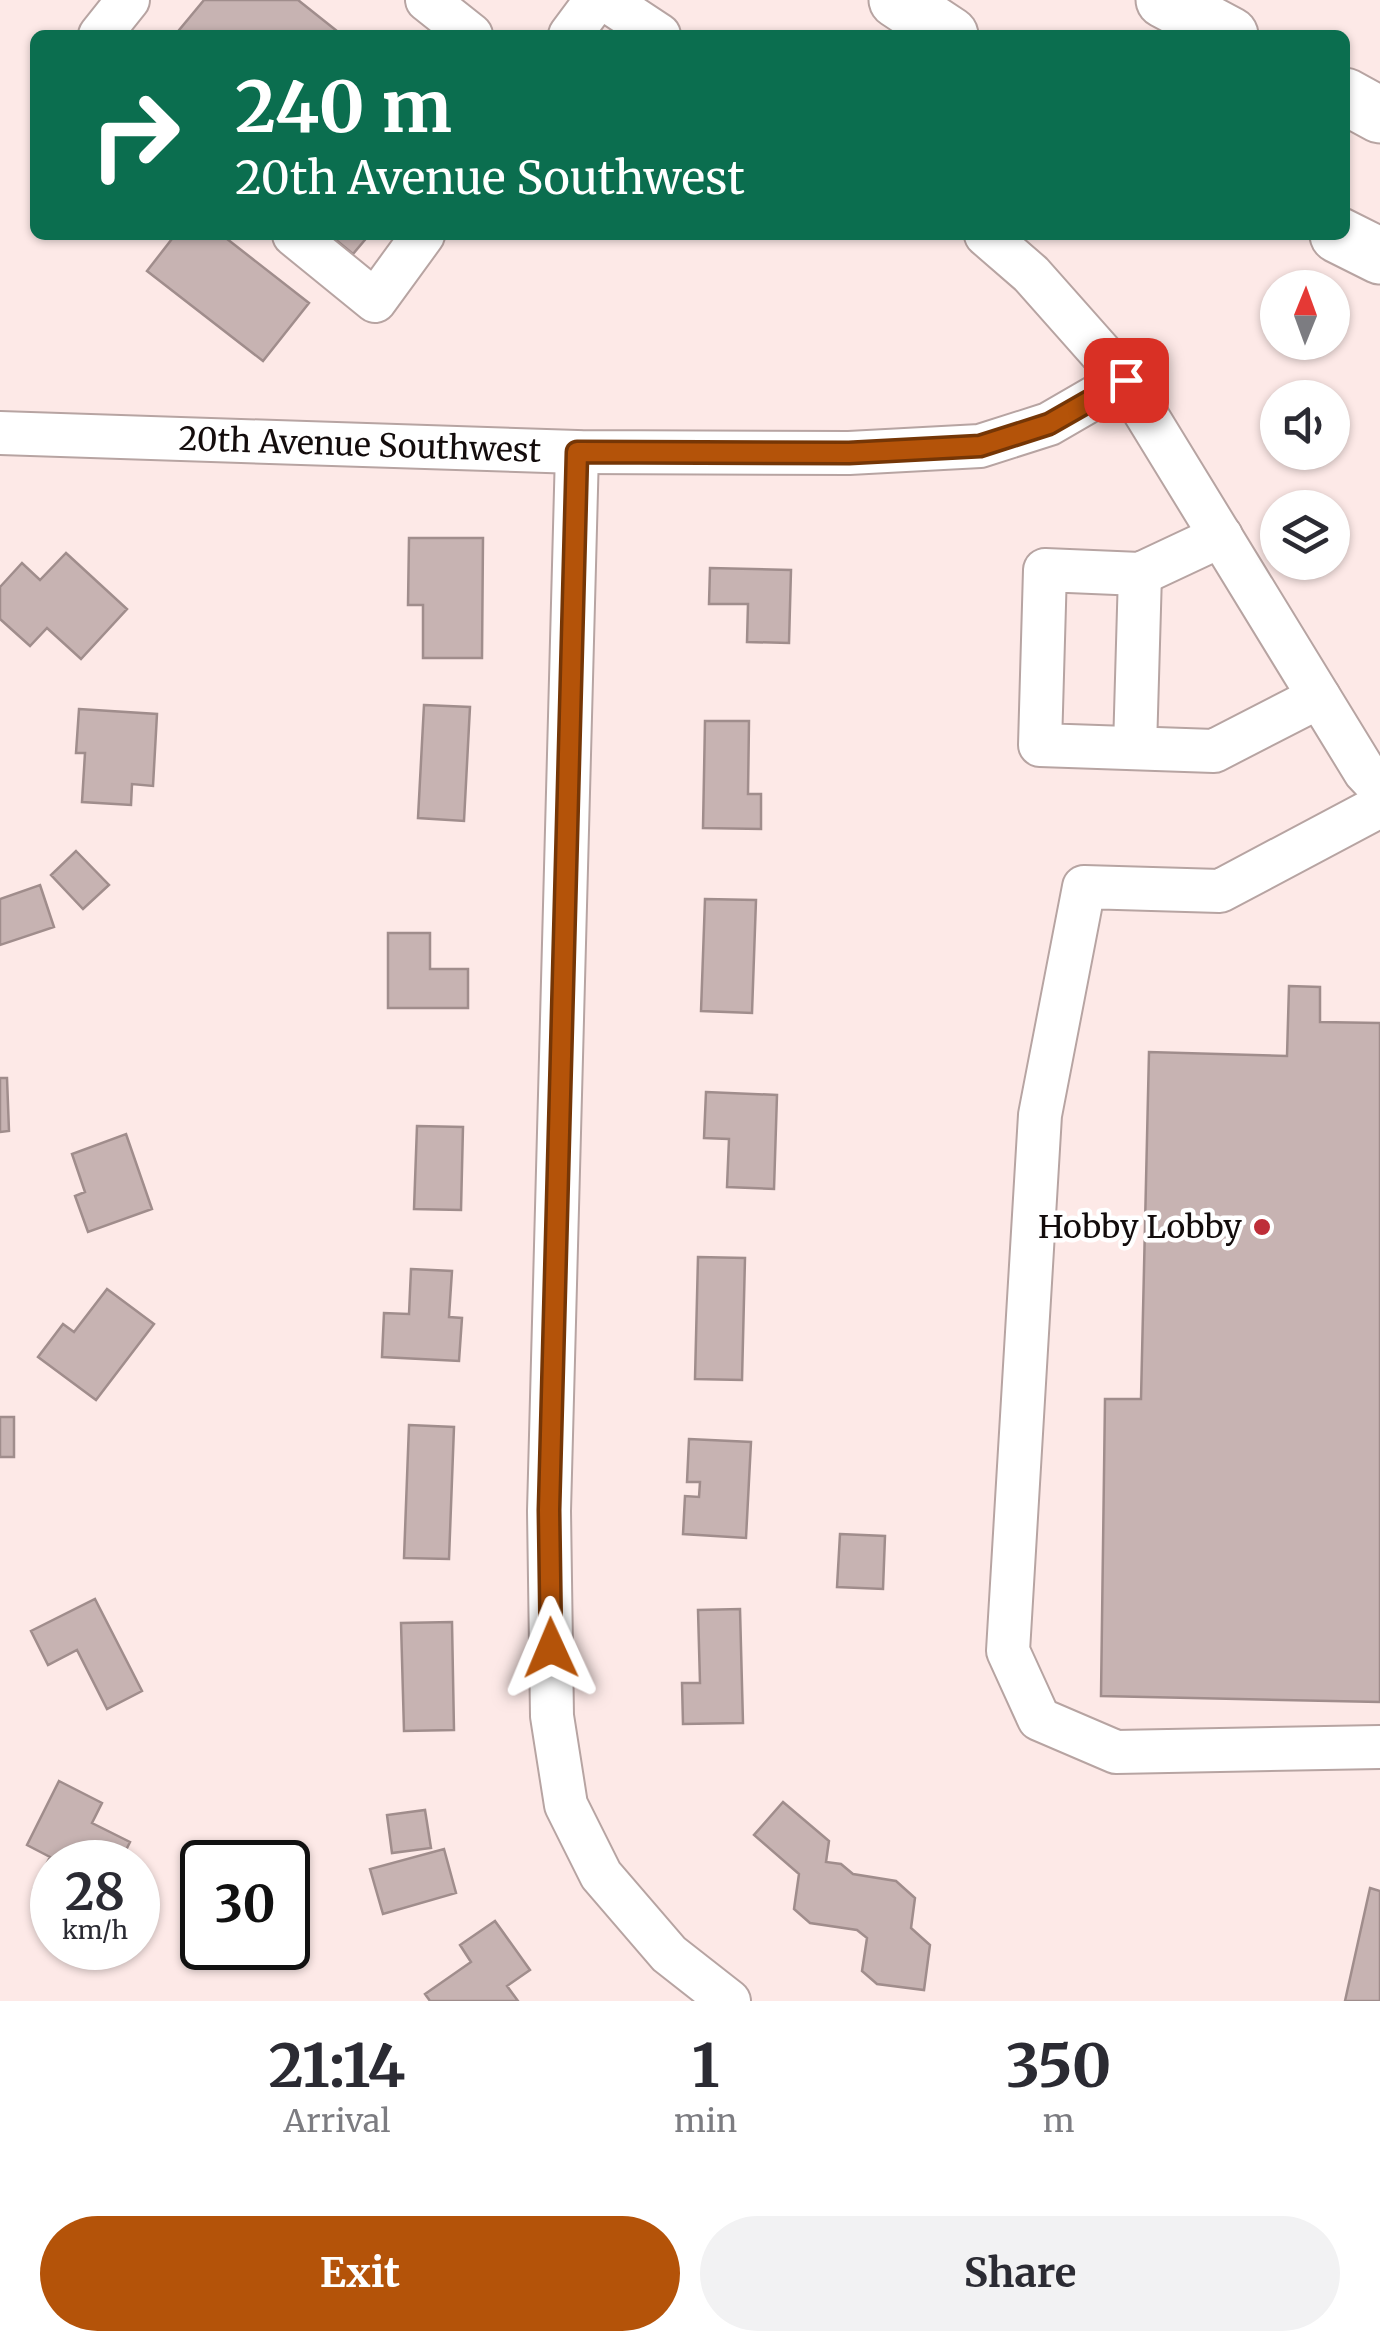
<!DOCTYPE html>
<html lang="en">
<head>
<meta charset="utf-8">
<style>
  body { margin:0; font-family:Merriweather,serif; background:#f2f2f3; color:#2b2b33; height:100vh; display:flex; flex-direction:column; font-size:38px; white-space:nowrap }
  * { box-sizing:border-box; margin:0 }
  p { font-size:32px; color:#7c7c81 }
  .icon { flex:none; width:55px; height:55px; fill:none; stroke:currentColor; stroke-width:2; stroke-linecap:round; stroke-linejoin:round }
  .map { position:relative; height:2001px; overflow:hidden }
  .details { display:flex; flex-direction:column; background:#fff; flex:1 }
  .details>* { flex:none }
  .guide { position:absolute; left:30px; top:30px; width:1320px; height:210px; border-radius:15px; box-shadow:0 2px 8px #0004; background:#0b6e4f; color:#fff; overflow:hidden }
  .needle { width:65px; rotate:1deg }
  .fabs { position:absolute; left:1260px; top:270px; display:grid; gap:20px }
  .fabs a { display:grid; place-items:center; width:90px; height:90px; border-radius:50%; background:#fff; box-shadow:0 2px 8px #0004; font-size:50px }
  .speed { position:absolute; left:30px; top:1840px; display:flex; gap:20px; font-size:50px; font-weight:700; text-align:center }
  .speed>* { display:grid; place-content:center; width:130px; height:130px; border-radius:50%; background:#fff; box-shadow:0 2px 8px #0004; line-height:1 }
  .speed small { font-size:25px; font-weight:400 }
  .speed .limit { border:5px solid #111; border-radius:15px; background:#fff; color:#111 }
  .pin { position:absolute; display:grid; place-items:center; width:85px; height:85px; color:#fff; margin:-42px; border-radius:20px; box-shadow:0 5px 15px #0006 }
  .me { position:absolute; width:110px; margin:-55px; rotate:359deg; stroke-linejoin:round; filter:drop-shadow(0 0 8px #0008) }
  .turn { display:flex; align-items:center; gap:35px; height:210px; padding:0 40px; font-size:45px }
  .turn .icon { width:130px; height:130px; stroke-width:2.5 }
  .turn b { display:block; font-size:70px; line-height:85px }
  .eta { display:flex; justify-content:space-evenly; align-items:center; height:170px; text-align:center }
  .eta b { font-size:60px; font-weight:700; line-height:70px }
  .primary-button { display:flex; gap:20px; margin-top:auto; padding:20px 40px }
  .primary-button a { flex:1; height:115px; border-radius:60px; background:#b45309; color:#fff; font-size:40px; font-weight:700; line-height:115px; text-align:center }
  .primary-button a+a { background:#f2f2f3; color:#2b2b33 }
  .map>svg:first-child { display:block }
  .building { fill:#c7b3b2; stroke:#a08d8c; stroke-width:2.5 }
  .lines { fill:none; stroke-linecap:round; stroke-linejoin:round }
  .minor-casing { stroke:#b7a4a2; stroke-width:46 }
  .highway-casing { stroke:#b7a4a2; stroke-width:59 }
  .minor { stroke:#fff; stroke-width:42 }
  .highway { stroke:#fff; stroke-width:55 }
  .route-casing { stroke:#753606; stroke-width:25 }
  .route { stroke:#b45309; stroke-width:18 }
  .poi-dot { fill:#be2e39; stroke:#fff; stroke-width:4 }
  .labels { text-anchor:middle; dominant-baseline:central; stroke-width:9; stroke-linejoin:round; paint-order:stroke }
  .street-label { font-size:32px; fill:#130c0c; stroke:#fff }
  .poi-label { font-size:32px; fill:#130c0c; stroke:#fff; text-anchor:end }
</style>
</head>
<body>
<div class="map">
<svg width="1380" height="2001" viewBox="0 0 1380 2001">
  <rect width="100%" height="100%" fill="#fde9e7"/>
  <path class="building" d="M 204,0 L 298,0 L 342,35 L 175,35 Z
    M 175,235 L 222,235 L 309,303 L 263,361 L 147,271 Z
    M 330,235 L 369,235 L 353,254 Z
    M 409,538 L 483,538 L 482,658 L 423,658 L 423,605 L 408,605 Z
    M 66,553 L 127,609 L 81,659 L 47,628 L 30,646 L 0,619 L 0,587 L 22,563 L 40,580 Z
    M 710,568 L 791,570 L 789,643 L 747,642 L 748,604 L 709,604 Z
    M 424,705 L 470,707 L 464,821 L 418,818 Z
    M 79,709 L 157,714 L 153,786 L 132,784 L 131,805 L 82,802 L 85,753 L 76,753 Z
    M 705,721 L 749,721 L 748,794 L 761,794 L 761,829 L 703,828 Z
    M 76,851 L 109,885 L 83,909 L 51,875 Z
    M 40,885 L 54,927 L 0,945 L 0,899 Z
    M 705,899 L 756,900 L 752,1013 L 701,1011 Z
    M 388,933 L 430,933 L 430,969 L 468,969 L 468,1008 L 388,1008 Z
    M 1289,986 L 1320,987 L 1320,1022 L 1380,1023 L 1380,1702 L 1101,1696 L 1105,1399 L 1141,1399 L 1149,1052 L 1287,1056 Z
    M 0,1078 L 7,1078 L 9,1131 L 0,1132 Z
    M 706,1092 L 777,1095 L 774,1189 L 727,1187 L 729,1139 L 704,1138 Z
    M 417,1126 L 463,1127 L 461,1210 L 414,1209 Z
    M 126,1134 L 152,1209 L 88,1232 L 75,1196 L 85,1192 L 72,1154 Z
    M 698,1257 L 745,1258 L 742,1380 L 695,1379 Z
    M 411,1269 L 452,1271 L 449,1317 L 462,1318 L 459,1361 L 382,1357 L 384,1313 L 409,1314 Z
    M 107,1289 L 154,1324 L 96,1400 L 38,1357 L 63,1324 L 74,1332 Z
    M 0,1417 L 14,1417 L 14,1457 L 0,1457 Z
    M 409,1425 L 454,1427 L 449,1559 L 404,1558 Z
    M 689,1439 L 751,1442 L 746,1538 L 683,1534 L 685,1496 L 699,1497 L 700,1482 L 687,1482 Z
    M 840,1534 L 885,1536 L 883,1589 L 837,1587 Z
    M 95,1599 L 142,1691 L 107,1709 L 77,1650 L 48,1665 L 31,1631 Z
    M 740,1609 L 743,1723 L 683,1724 L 682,1683 L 700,1683 L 698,1610 Z
    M 452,1622 L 454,1730 L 404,1731 L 401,1623 Z
    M 59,1781 L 102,1803 L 92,1823 L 130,1842 L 120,1862 L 52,1862 L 52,1897 L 34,1888 L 50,1857 L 27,1845 Z
    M 783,1802 L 829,1841 L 826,1862 L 841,1864 L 853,1874 L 896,1881 L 915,1898 L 911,1928 L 930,1945 L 924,1990 L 877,1984 L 862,1971 L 867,1938 L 857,1930 L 810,1923 L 794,1909 L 799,1874 L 754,1835 Z
    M 425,1810 L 431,1848 L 392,1853 L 387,1815 Z
    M 444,1849 L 456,1893 L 383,1914 L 370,1869 Z
    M 1370,1888 L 1380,1891 L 1380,2001 L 1345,2001 Z
    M 495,1921 L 530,1970 L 507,1986 L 518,2001 L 430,2001 L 425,1994 L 471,1962 L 460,1945 Z"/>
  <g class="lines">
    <g class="minor-casing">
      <g id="minor">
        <path d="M 427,0 L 471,35"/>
        <path d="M 606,0 L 659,35"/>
        <path d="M 100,35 L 128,0"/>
        <path d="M 570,35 L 596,0"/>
        <path d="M 294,235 L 375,301 L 423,235"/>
        <path d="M 986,235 L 1031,274 L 1125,380 L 1365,772 L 1380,788"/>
        <path id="s1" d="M 0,433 L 577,452 L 849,453 L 980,446 L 1049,424 L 1125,380"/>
        <path d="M 577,452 L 549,1511 L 552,1716 L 566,1805 L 601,1875 L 669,1954 L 729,2001"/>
        <path d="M 1221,536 L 1140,574 L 1045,570 L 1040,745 L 1214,751 L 1319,697"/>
        <path d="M 1135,748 L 1140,574"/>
        <path d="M 1380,806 L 1220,891 L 1084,887 L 1040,1115 L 1008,1651 L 1039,1719 L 1116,1752 L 1380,1747"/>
      </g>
    </g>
    <g class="highway-casing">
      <path id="highway" d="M 897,0 L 950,35
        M 1164,0 L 1230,35
        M 1345,96 L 1380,115
        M 1338,235 L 1380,256"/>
    </g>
    <use href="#minor" class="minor"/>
    <use href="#highway" class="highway"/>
  </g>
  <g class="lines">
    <g class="route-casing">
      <path id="route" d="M 551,1648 L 549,1510 L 577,452 L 849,453 L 980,446 L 1049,424 L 1126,380"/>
    </g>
    <use href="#route" class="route"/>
  </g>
  <circle class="poi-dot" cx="1262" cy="1227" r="10"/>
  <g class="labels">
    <g class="street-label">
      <text stroke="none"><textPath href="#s1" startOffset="360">20th Avenue Southwest</textPath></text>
    </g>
    <g class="poi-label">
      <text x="1242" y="1227">Hobby Lobby</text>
    </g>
  </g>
</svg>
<div class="fabs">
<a><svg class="needle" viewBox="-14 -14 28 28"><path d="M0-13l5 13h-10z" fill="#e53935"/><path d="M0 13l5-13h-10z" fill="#7c7c81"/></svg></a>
<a><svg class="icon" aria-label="sound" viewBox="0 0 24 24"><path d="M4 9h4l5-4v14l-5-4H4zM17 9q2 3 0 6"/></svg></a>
<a><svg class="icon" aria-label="layers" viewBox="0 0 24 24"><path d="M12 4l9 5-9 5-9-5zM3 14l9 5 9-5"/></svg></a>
</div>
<div class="speed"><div>28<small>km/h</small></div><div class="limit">30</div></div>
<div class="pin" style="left:1126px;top:380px;background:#d93025"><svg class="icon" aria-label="arrive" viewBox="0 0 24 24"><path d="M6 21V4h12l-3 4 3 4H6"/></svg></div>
<svg class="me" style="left:551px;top:1648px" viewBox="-20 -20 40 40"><path d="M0-17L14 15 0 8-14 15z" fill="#b45309" stroke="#fff" stroke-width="4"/></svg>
<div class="guide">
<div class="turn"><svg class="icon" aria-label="right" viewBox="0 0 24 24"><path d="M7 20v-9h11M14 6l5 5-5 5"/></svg><div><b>240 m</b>20th Avenue Southwest</div></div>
</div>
</div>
<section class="details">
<div class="eta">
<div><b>21:14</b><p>Arrival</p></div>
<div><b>1</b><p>min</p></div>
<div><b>350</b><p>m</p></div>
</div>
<div class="primary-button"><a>Exit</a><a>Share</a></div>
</section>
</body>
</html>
